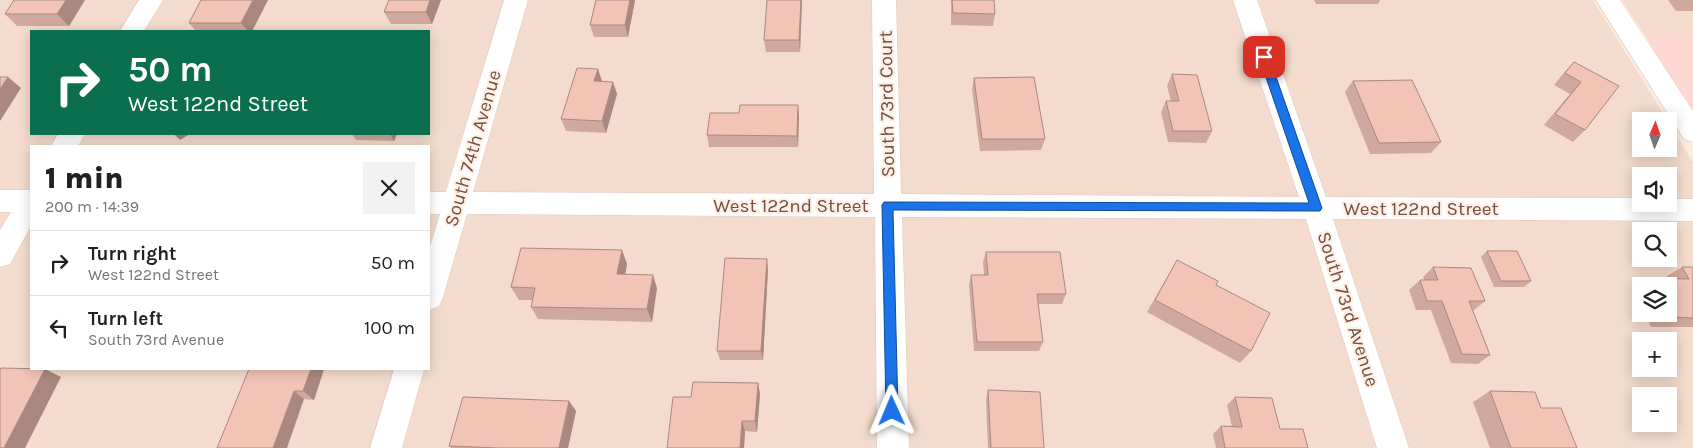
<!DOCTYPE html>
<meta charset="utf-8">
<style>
body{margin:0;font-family:Karla,sans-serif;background:#f2f2f2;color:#202124;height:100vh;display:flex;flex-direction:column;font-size:19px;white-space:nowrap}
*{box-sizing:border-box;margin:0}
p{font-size:16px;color:#757577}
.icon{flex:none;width:28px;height:28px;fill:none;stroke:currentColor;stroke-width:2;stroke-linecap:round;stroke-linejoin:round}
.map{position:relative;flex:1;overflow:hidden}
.details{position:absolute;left:30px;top:145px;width:400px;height:225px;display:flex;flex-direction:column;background:#fff;border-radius:0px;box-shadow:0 2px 12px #0003}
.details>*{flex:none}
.guide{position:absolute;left:30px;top:30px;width:400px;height:105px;border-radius:0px;box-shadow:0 2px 12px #0003;background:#0b6e4f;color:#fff;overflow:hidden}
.needle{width:32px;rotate:2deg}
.controls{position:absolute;left:1632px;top:112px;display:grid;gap:10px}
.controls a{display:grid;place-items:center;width:45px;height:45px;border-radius:0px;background:#fff;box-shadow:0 2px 12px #0003;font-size:25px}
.pin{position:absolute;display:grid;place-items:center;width:42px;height:42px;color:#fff;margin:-21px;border-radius:10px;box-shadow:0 2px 8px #0006}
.me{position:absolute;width:55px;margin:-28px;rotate:359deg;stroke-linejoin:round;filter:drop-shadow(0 0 4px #0008)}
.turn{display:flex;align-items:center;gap:18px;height:105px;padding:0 15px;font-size:22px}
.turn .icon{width:65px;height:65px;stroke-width:2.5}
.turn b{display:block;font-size:35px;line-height:42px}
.round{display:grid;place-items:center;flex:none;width:52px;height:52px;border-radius:0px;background:#f2f2f2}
.headline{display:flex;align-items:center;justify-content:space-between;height:85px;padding:0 15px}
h1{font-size:30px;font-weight:800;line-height:38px}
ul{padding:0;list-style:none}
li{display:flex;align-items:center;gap:15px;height:65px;padding:0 15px;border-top:1px solid #e0e0e0}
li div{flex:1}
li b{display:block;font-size:19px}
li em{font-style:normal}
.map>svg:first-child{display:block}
.residential{fill:#f3dccd;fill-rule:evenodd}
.commercial{fill:#fdd7d2}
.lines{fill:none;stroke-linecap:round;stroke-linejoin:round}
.minor-casing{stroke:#e2c8be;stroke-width:1}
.minor{fill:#fff;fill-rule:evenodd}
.wall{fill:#cfa99d}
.shaded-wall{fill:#a9897f}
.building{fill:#f1c4b6;stroke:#a9897f}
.route{fill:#1a73e8;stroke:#114b97}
.labels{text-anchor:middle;stroke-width:4.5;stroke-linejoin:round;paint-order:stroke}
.street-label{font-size:19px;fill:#724f47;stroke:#fff0e5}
</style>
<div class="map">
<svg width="1693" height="448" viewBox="0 0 1693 448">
<rect width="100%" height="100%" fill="#fcecdf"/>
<g class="residential">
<path d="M0 0H1593L1668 121H1641V149H1669V123L1693 162V448H0ZM31 31H429V134H31ZM31 146H429V369H31ZM1641 176H1669V204H1641ZM1641 231H1669V259H1641ZM1641 286H1669V314H1641ZM1641 341H1669V369H1641ZM1641 396H1669V424H1641Z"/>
<polygon points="1622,0 1693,0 1693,35 1645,35"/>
</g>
<polygon class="commercial" points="1645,35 1693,35 1693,114"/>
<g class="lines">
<defs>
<g id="minor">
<polygon points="139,0 163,0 144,31 120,31"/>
<polygon points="504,0 528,0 473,192 874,194 872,0 896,0 901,194 1299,197 1233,0 1257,0 1326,197 1641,198 1641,204 1669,204 1669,199 1693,199 1693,221 1333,219 1409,448 1377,448 1306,219 902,217 909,448 877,448 875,217 467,214 443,297 439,306 429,310 429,250 440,214 429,214 429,192 446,192"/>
<polygon points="1596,0 1620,0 1693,111 1693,142 1684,139"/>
<polygon points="58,134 85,134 78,146 51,146"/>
<polygon points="0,190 31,190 31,226 10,264 0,267 0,230 11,212 0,212"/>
<polygon points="394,369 424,369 402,448 370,448"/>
</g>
</defs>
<use href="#minor" class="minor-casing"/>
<use href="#minor" class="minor"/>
</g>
<g class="wall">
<polygon points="85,0 69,26 17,26 5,14"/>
<polygon points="201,0 268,0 252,31 196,31 189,23"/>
<polygon points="441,0 432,24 391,24 384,12"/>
<polygon points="596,0 635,0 628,37 594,37 590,25"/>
<polygon points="767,0 802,0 800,52 766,52 764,40"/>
<polygon points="951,0 994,0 995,14 993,26 951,25"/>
<polygon points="1314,0 1380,0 1378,4 1316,4"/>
<polygon points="1668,0 1693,0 1693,11 1676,11"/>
<polygon points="1574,62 1619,86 1585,130 1573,142 1544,125 1570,94 1554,85 1563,74"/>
<polygon points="598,69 601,82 613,82 617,94 606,133 566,131 561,119"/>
<polygon points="1172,74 1212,131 1206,143 1168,142 1161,112 1166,101 1171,101 1167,86"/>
<polygon points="974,78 1045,139 1041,150 980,151 972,89"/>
<polygon points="1353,81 1441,142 1431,153 1370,154 1345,92"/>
<polygon points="798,105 799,116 798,147 709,147 707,135 739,113"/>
<polygon points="352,134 397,134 394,141 356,140"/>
<polygon points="1487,251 1531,281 1524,287 1494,287 1481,257"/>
<polygon points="986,252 1066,294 1062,304 1038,304 1043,342 1039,351 974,351 969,285 971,275 984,275 983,262"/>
<polygon points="1177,260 1251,351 1240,363 1147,312"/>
<polygon points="627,264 625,274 657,288 652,322 538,319 531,307 532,300 519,300 511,287"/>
<polygon points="1433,267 1485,301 1473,311 1490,355 1478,364 1451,363 1431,310 1416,310 1409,290 1420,280 1424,280 1423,277"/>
<polygon points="1682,267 1693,267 1693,327 1651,327 1645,314 1669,314 1669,286 1641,286 1641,307 1632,288 1646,278 1668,279 1667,276"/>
<polygon points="768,269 763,360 720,360 717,351"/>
<polygon points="324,369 314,400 304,399 217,448"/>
<polygon points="758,383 760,394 757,432 745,431 744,448 667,448 691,397"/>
<polygon points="988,390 1044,448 988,448 986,399"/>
<polygon points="1490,391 1541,408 1577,448 1490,448 1473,402"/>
<polygon points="1235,397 1280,429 1308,448 1216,448 1213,434 1221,426 1232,427 1227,405"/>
<polygon points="569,401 576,411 568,448 451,448 449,446"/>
</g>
<g class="shaded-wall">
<polygon points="66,0 85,0 69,26 57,14"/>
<polygon points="253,0 268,0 252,31 248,31 241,23"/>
<polygon points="430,0 441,0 432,24 426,12"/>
<polygon points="630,0 635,0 628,37 625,25"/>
<polygon points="801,0 802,0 800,52 799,40"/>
<polygon points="598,69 602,81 598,93 594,81"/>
<polygon points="8,77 21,88 0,121 0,89"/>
<polygon points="613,82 617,94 606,133 602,121"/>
<polygon points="798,105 799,116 798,147 797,136"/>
<polygon points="174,134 190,134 180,140"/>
<polygon points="390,134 397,134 394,141"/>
<polygon points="622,250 627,264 623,287 617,274"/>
<polygon points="767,259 768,269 763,360 761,351"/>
<polygon points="653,275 657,288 652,322 647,309"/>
<polygon points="45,369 61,377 25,448 4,448"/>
<polygon points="311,369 324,369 314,400 303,391"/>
<polygon points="758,383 760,394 757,432 755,421"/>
<polygon points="294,391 304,399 287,448 273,448"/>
<polygon points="569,401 576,411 568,448 559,448"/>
<polygon points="742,421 745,431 744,448 740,448"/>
</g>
<g class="building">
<polygon points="14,0 66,0 57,14 5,14"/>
<polygon points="201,0 253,0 241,23 189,23"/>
<polygon points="389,0 430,0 426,12 384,12"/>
<polygon points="596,0 630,0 625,25 590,25"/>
<polygon points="767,0 801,0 799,40 764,40"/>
<polygon points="952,0 994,0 995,14 953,13"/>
<polygon points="1574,62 1619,86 1585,130 1555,114 1581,82 1565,73"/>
<polygon points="577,68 598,69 594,81 613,82 602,121 561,119"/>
<polygon points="1172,74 1197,75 1212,131 1173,131 1166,101 1179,101"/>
<polygon points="0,77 8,77 0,89"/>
<polygon points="1034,77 1045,139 982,139 974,78"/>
<polygon points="1412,80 1441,142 1379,143 1353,81"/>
<polygon points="740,105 798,105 797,136 707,135 710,113 739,113"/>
<polygon points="521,248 622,250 617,274 653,275 647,309 531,307 535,288 511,287"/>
<polygon points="1487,251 1517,251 1531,281 1501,281"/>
<polygon points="986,252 1060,252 1066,294 1037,294 1043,342 977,342 971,275 988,275"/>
<polygon points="725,258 767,259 761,351 717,351"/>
<polygon points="1177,260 1218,281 1216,285 1270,313 1251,351 1155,300"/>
<polygon points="1433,267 1471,268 1485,301 1469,301 1490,355 1462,354 1442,301 1427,301 1420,280 1438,280"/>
<polygon points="1682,267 1693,267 1693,318 1667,317 1665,314 1669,314 1669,286 1650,286 1646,278 1689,279"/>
<polygon points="1,368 45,369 4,448 0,448 0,370"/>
<polygon points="249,369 311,369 303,391 294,391 273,448 217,448"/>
<polygon points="693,382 758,383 755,421 742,421 740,448 667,448 673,397 691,397"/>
<polygon points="988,390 1040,392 1044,448 991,448"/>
<polygon points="1490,391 1535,392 1541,408 1561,408 1577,448 1511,448"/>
<polygon points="463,397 569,401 559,448 498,448 449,446"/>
<polygon points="1235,397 1272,398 1280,429 1303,429 1308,448 1225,448 1221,426 1242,427"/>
</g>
<polygon class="route" points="1264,53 1269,57 1322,208 1320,211 893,210 898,411 897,415 892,417 887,415 886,411 882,205 884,202 1309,203 1259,57"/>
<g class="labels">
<g class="street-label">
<text transform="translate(886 104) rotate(-91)" y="7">South 73rd Court</text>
<text transform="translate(472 148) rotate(-74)" y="7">South 74th Avenue</text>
<text x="791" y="212">West 122nd Street</text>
<text x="1421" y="215">West 122nd Street</text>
<text transform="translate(1349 309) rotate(72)" y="7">South 73rd Avenue</text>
</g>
</g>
</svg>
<div class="controls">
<a><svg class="needle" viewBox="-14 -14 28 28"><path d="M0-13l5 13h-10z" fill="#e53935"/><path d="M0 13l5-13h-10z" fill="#757577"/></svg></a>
<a><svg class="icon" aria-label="sound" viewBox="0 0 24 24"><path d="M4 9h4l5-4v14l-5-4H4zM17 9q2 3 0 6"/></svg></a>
<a><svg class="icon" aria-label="search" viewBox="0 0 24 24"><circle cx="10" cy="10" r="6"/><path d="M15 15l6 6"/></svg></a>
<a><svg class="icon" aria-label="layers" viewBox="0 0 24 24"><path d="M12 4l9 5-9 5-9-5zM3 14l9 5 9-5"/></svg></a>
<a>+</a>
<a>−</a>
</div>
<div class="pin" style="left:1264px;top:57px;background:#d93025"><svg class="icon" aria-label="arrive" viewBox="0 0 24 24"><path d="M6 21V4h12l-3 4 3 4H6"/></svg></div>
<svg class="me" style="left:892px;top:411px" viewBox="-20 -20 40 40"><path d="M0-17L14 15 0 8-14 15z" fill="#1a73e8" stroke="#fff" stroke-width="4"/></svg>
<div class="guide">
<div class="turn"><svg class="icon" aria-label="right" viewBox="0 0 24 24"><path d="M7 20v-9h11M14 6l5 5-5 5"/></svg><div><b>50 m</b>West 122nd Street</div></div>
</div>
<section class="details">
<div class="headline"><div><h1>1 min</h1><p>200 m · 14:39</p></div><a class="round"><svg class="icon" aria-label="close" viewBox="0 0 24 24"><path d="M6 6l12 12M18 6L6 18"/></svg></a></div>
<ul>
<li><svg class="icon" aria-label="right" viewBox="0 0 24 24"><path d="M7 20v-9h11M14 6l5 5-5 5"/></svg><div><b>Turn right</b><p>West 122nd Street</p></div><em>50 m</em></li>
<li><svg class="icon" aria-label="left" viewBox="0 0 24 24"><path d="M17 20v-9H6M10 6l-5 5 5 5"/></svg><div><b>Turn left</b><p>South 73rd Avenue</p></div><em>100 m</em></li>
</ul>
</section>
</div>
